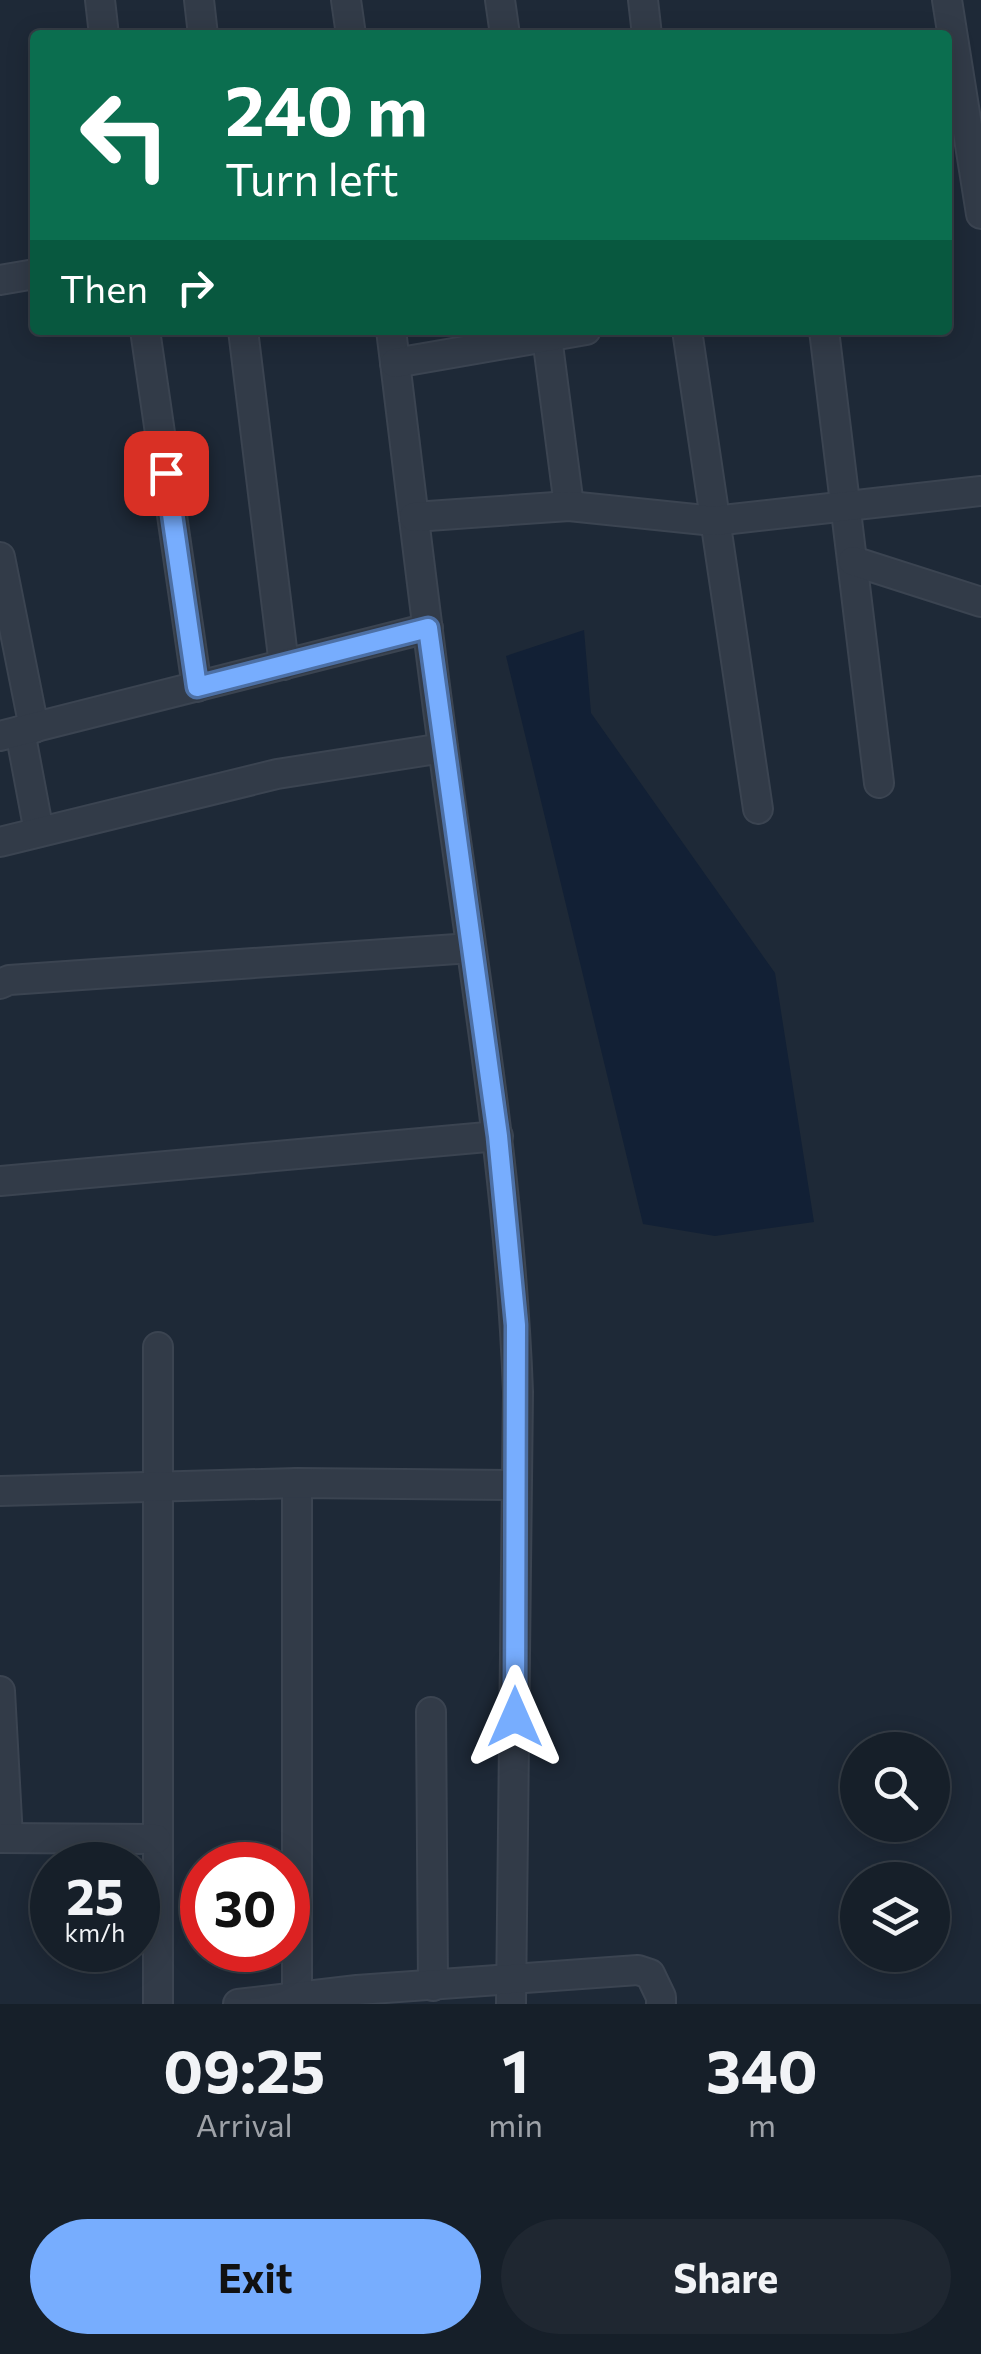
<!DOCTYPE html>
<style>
body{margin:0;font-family:Commissioner,sans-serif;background:#1f2731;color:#f1f3f6;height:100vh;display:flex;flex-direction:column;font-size:38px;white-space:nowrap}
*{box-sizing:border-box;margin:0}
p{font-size:32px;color:#9ea2a8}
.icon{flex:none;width:55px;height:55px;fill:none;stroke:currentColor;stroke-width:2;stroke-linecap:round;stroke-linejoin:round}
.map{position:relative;height:2004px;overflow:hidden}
.panel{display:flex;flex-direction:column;background:#161f29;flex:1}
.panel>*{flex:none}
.top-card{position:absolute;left:30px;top:30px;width:922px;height:305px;border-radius:10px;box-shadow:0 5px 25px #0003,0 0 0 2px #353d46;background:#0b6e4f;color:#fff;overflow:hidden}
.fabs{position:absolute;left:840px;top:1732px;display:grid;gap:20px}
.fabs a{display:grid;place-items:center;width:110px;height:110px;border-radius:50%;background:#161f29;box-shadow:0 5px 25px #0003,0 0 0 2px #353d46;font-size:50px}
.speed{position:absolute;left:30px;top:1842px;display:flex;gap:20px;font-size:50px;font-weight:700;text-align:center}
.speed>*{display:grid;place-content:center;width:130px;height:130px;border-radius:50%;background:#161f29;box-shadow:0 5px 25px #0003,0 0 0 2px #353d46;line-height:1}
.speed small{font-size:25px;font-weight:400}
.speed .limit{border:15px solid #d22;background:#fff;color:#111}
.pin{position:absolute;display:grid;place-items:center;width:85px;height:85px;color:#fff;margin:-42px;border-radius:20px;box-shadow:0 5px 15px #0006}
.me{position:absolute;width:110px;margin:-55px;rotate:0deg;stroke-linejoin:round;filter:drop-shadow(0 0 8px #0008)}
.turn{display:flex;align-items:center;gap:35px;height:210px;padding:0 30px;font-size:45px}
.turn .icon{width:130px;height:130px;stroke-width:2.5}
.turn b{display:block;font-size:70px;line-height:85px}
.then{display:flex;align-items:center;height:95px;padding:0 30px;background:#0003;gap:20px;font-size:38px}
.eta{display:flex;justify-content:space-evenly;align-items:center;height:170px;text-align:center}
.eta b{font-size:60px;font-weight:700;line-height:70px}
.action{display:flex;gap:20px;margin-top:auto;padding:20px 30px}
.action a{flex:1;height:115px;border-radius:60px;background:#77adfe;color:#111;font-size:40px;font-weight:700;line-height:115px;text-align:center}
.action a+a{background:#1f2731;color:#f1f3f6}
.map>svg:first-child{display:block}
.water{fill:#122035}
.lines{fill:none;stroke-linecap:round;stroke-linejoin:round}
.street-casing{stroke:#3b4451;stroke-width:32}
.street{stroke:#323b48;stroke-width:28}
.route-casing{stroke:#4d70a5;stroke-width:25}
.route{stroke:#77adfe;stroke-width:18}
</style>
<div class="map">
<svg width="981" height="2004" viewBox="0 0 981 2004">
<rect width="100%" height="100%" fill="#1e2937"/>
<polygon class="water" points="584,630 591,713 775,973 814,1222 715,1236 643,1224 506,656"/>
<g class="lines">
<defs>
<g id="street">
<polyline points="100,0 104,35"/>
<polyline points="199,0 203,35"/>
<polyline points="346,0 351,35"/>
<polyline points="500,0 505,35"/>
<polyline points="643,0 647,35"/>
<polyline points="947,0 981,214"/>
<polyline points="0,280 35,274"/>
<polyline points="145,330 197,687"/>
<polyline points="243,330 284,665"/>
<path d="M391 330C411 491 429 651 452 812 479 1004 511 1197 518 1392L511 2004"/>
<polyline points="687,330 758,809"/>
<polyline points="824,330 879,783"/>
<polyline points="547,337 569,506"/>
<polyline points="395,363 586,330"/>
<polyline points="414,517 569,506 714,521 981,491"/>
<polyline points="0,557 34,728"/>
<polyline points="853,561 981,602"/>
<polyline points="20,731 39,832"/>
<polyline points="0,736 428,628"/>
<polyline points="0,842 277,774 443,748"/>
<polyline points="0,984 9,980 471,948"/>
<polyline points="0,1181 498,1136"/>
<polyline points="158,1347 158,2004"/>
<polyline points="297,1483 297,1997"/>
<polyline points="0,1491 297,1483 516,1485"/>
<polyline points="0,1691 8,1838"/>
<polyline points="431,1712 433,1986"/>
<polyline points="0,1838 156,1839"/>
<polyline points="238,2004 357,1990 638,1970 650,1974 661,1997 661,2004"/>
</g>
</defs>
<use href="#street" class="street-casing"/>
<use href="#street" class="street"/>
</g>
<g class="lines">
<defs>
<polyline id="route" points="166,473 197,687 428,628 498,1136 516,1325 515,1717"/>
</defs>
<use href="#route" class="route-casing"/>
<use href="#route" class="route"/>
</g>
</svg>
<div class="fabs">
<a><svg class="icon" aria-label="search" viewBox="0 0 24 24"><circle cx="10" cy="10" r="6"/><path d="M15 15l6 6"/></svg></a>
<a><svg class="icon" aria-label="layers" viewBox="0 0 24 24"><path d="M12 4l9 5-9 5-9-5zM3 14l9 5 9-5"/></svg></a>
</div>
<div class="speed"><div>25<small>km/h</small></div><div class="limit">30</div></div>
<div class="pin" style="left:166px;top:473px;background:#d93025"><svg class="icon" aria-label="arrive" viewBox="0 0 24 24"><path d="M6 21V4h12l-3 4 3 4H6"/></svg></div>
<svg class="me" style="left:515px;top:1717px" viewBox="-20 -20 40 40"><path d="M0-17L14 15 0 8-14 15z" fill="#77adfe" stroke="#fff" stroke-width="4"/></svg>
<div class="top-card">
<div class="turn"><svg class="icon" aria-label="left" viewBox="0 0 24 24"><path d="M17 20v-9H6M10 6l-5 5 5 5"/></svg><div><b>240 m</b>Turn left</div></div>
<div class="then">Then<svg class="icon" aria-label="right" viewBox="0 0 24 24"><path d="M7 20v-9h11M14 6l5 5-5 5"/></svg></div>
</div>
</div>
<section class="panel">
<div class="eta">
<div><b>09:25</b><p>Arrival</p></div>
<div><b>1</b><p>min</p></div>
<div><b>340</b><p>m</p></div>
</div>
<div class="action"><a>Exit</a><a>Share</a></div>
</section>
